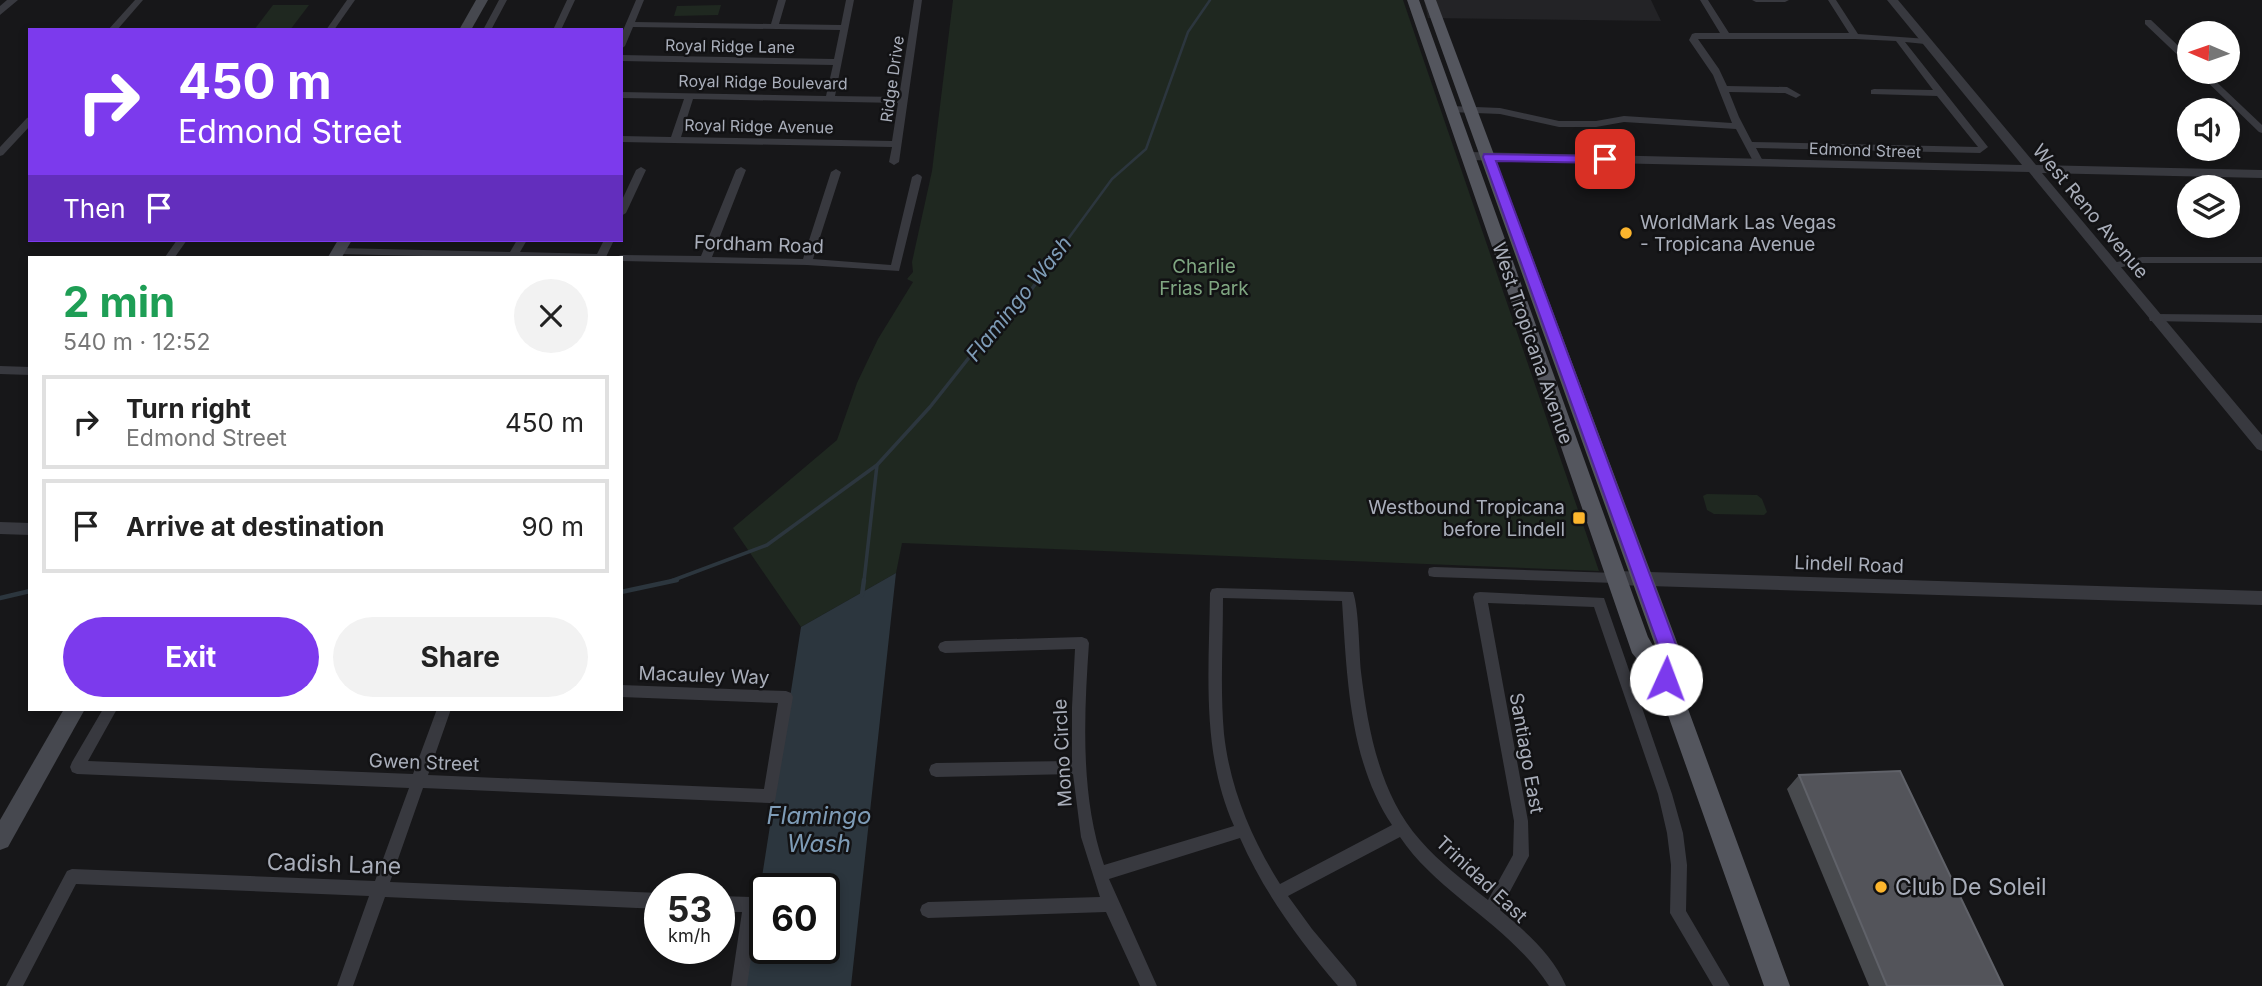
<!DOCTYPE html>
<meta charset="utf-8">
<style>
body{margin:0;font-family:Inter,sans-serif;background:#f2f2f2;color:#222;height:100vh;display:flex;flex-direction:column;font-size:26px;white-space:nowrap}
*{box-sizing:border-box;margin:0}
p{font-size:23px;color:#767676}
.icon{flex:none;width:38px;height:38px;fill:none;stroke:currentColor;stroke-width:2;stroke-linecap:round;stroke-linejoin:round}
.map{position:relative;flex:1;overflow:hidden}
.panel{position:absolute;left:28px;top:256px;width:595px;height:455px;display:flex;flex-direction:column;background:#fff;border-radius:0px;box-shadow:0 4px 10px #0003}
.panel>*{flex:none}
.banner{position:absolute;left:28px;top:28px;width:595px;height:214px;border-radius:0px;box-shadow:0 4px 10px #0003;background:#7c3aed;color:#fff;overflow:hidden}
.needle{width:46px;rotate:272deg}
.tools{position:absolute;left:2177px;top:21px;display:grid;gap:14px}
.tools a{display:grid;place-items:center;width:63px;height:63px;border-radius:50%;background:#fff;box-shadow:0 4px 10px #0003;font-size:35px}
.speed{position:absolute;left:644px;top:873px;display:flex;gap:14px;font-size:35px;font-weight:700;text-align:center}
.speed>*{display:grid;place-content:center;width:91px;height:91px;border-radius:50%;background:#fff;box-shadow:0 4px 10px #0003;line-height:1}
.speed small{font-size:18px;font-weight:400}
.speed .limit{border:4px solid #111;border-radius:10px;background:#fff;color:#111}
.pin{position:absolute;display:grid;place-items:center;width:60px;height:60px;color:#fff;margin:-30px;border-radius:14px;box-shadow:0 4px 10px #0006}
.me{position:absolute;width:77px;margin:-38px;rotate:2deg;stroke-linejoin:round;filter:drop-shadow(0 0 5px #0008)}
.turn{display:flex;align-items:center;gap:24px;height:147px;padding:0 35px;font-size:32px}
.turn .icon{width:91px;height:91px;stroke-width:2.5}
.turn b{display:block;font-size:49px;line-height:60px}
.then{display:flex;align-items:center;height:66px;padding:0 35px;background:#0003;gap:14px;font-size:26px}
.round{display:grid;place-items:center;flex:none;width:74px;height:74px;border-radius:37px;background:#f2f2f2}
.summary{display:flex;align-items:center;justify-content:space-between;height:119px;padding:0 35px}
h1{font-size:42px;font-weight:700;line-height:52px;color:#1e9e55}
.action{display:flex;gap:14px;margin-top:auto;padding:14px 35px}
.action a{flex:1;height:80px;border-radius:42px;background:#7c3aed;color:#fff;font-size:28px;font-weight:700;line-height:80px;text-align:center}
.action a+a{background:#f2f2f2;color:#222}
ul{padding:0;list-style:none}
li{display:flex;align-items:center;gap:21px;height:94px;margin:0 14px 10px;padding:0 21px;border:4px solid #e0e0e0;border-radius:0px}
li div{flex:1}
li b{display:block;font-size:26px}
li em{font-style:normal}
.map>svg:first-child{display:block}
.built{fill:#232326}
.green{fill:#1f2820}
.water{fill:#2c363e;fill-rule:evenodd}
.lines{fill:none;stroke-linecap:round;stroke-linejoin:round}
.stream-far2{stroke:#2c363e;stroke-width:2.5}
.stream-far1{stroke:#2c363e;stroke-width:3.5}
.stream{stroke:#2c363e;stroke-width:4.5}
.minor{fill:#38393f;fill-rule:evenodd}
.tertiary{fill:#38393f;fill-rule:evenodd}
.secondary{fill:#46484f;fill-rule:evenodd}
.primary{fill:#54565e;fill-rule:evenodd}
.wall{fill:#484a4e}
.building{fill:#53545a;stroke:#606269;stroke-width:2}
.route{fill:#7c3aed;stroke:#51269a;stroke-width:2}
.poi-dot{fill:#fcb52d;stroke:#121214;stroke-width:2.5}
.labels{text-anchor:middle;stroke-width:5;stroke-linejoin:round;paint-order:stroke}
.far-street-label{font-size:16px;fill:#a9aeba;stroke:#121214}
.street-label{font-size:19px;fill:#a9aeba;stroke:#121214}
.poi-label{font-size:19px;fill:#a9aeba;stroke:#121214;text-anchor:start}
.park-label{font-size:19px;fill:#7fa681;stroke:#121214}
.water-label{font-size:21px;font-style:italic;fill:#7e9cb7;stroke:#121214}
.near-street-label{font-size:23px;fill:#a9aeba;stroke:#121214}
.near-poi-label{font-size:23px;fill:#a9aeba;stroke:#121214;text-anchor:start}
.near-water-label{font-size:24px;font-style:italic;fill:#7e9cb7;stroke:#121214}
</style>
<div class="map">
<svg width="2262" height="986" viewBox="0 0 2262 986">
<rect width="100%" height="100%" fill="#171719"/>
<polygon class="built" points="1424,0 1651,0 1661,21 1428,18"/>
<g class="green">
<polygon points="953,0 1403,0 1599,571 902,543 896,573 801,627 733,528 837,440 857,383 878,339 913,282 907,279 913,272 912,262 932,171"/>
<polygon points="273,5 309,5 290,30 254,30"/>
<polygon points="721,5 718,15 674,16 677,6"/>
<polygon points="1707,494 1757,495 1762,499 1767,512 1764,515 1714,514 1707,510 1703,496"/>
</g>
<path class="water" d="M896 573 851 986H745L801 627ZM765 889H824V948H765Z"/>
<g class="lines">
<polyline class="stream-far2" points="1054,258 1112,179 1146,149 1188,32 1210,0"/>
<g class="stream-far1">
<polyline points="671,581 767,545 877,465 930,407 979,345 1031,290 1055,257"/>
<polyline points="864,581 877,465"/>
</g>
<g class="stream">
<polyline points="621,592 677,580"/>
<polyline points="862,595 864,580"/>
<polyline points="0,598 30,591"/>
</g>
<g class="minor">
<polygon points="135,0 143,0 117,30 108,30"/>
<polygon points="347,0 355,0 334,30 326,30"/>
<polygon points="499,0 507,0 491,30 483,30"/>
<polygon points="567,0 575,0 561,30 553,30"/>
<path d="M636 0H644L635 22 771 24 778 0H786L779 24 841 25 846 0H854L835 96 899 97 914 0H922L899 162 894 165 889 162 892 147 621 142V136L671 137 684 99 621 98V92L826 96 833 65 621 61V55L834 59 840 30 633 27 625 46 621 49V35ZM693 99 898 103 892 141 681 137Z"/>
<path d="M1700 0H1708L1729 33H1849L1828 0H1836L1858 34 1928 39V43L1925 44 1905 42 1988 147 1980 153 1756 148 1764 163 1759 166 1754 163 1736 129 1624 122 1596 127H1559L1500 114 1451 112 1446 109 1451 106 1500 108 1559 121H1596L1624 116 1732 123 1713 75 1689 40 1692 34 1695 33H1720ZM1698 39H1855L1896 41 1933 90 1874 89 1871 90V94L1937 96 1978 147 1752 142 1739 117 1729 92 1785 93 1796 98 1801 95 1787 87 1727 86 1719 69Z"/>
<polygon points="1752,0 1789,0 1785,2 1756,2"/>
<polygon points="2145,20 2151,20 2189,56 2189,64 2186,63 2145,24"/>
<polygon points="2197,72 2206,72 2262,125 2262,133 2259,132"/>
<polygon points="30,117 30,126 3,155 0,156 0,147 27,118"/>
<polygon points="641,167 646,170 626,213 621,216 621,202 636,170"/>
<polygon points="741,167 746,170 712,257 803,259 831,172 836,169 841,172 813,259 891,265 912,177 917,174 920,175 922,177 899,271 807,265 621,261 621,257 616,257 621,255 701,256 736,170"/>
<polygon points="177,240 187,240 175,257 165,257"/>
<polygon points="517,240 527,240 520,252 597,254 604,240 614,240 606,257 466,257 338,254 333,251 338,248 510,252"/>
<polygon points="2142,257 2262,257 2262,263 2142,263 2112,269 2107,266 2112,263"/>
<polygon points="2154,314 2262,315 2262,323 2150,321 2149,318"/>
<polygon points="0,366 30,367 30,375 0,374"/>
<polygon points="1434,567 1616,573 1621,574 1622,578 1621,582 1616,583 1434,577 1429,576 1428,572 1429,568"/>
<path d="M1217 588 1353 592C1359 609 1359 651 1361 672 1368 730 1380 795 1420 840 1440 863 1464 881 1488 900L1513 855 1514 821 1473 597 1475 593 1480 592 1604 598 1672 794 1683 833 1687 865 1686 911 1730 986H1713L1670 913 1671 865 1667 833 1658 794 1594 607 1488 603 1528 821 1529 856 1500 910C1525 931 1553 955 1566 986H1549C1509 924 1439 895 1400 837L1288 896 1312 929 1355 980 1357 986H1338C1300 941 1264 893 1240 838L1109 879 1157 986H1140L1106 912 928 918 922 915 920 910 922 905 928 902 1100 897 1081 837 1073 774 936 777 931 775 929 770 931 765 936 763 1072 761V707L1075 649 945 653 940 651 938 647 940 643 945 641 1082 637 1087 639 1089 643C1084 715 1080 796 1104 865L1234 826C1201 752 1209 672 1210 593L1212 589ZM1223 598 1342 601C1347 676 1349 761 1392 825L1280 884C1251 838 1230 788 1224 734 1220 689 1223 643 1223 598Z"/>
<polygon points="621,685 786,691 791,693 793,697 775,801 770,803 423,788 390,882 660,893 660,909 385,897 353,986 337,986 369,896 76,884 23,986 6,986 67,871 72,869 375,881 409,788 77,774 72,772 70,767 72,762 103,709 117,709 88,761 413,774 437,709 451,709 428,775 764,789 778,703 621,697"/>
<polygon points="719,896 751,897 757,900 759,905 747,986 731,986 742,912 719,912"/>
</g>
<g class="tertiary">
<polygon points="7,0 18,0 0,15 0,6"/>
<polygon points="1887,0 1898,0 2036,165 2262,170 2262,178 2042,173 2262,435 2262,451 2257,449 2029,172 1468,160 1462,156 1468,152 2022,165"/>
<polygon points="0,522 30,523 30,535 0,534"/>
<polygon points="1616,571 2262,591 2262,605 1616,585 1610,583 1608,578 1610,573"/>
</g>
<g class="secondary">
<polygon points="476,0 488,0 471,30 459,30"/>
<polygon points="338,240 352,240 342,257 328,257"/>
<polygon points="64,709 85,709 8,847 0,850 0,820"/>
</g>
<polygon class="primary" points="1407,0 1419,0 1648,637 1659,656 1424,0 1436,0 1681,653 1677,679 1790,986 1764,986 1657,684 1632,653"/>
</g>
<polygon class="wall" points="1799,775 2003,986 1869,986 1787,789"/>
<polygon class="building" points="1900,771 2003,986 1887,986 1799,775"/>
<polygon class="route" points="1484,154 1605,156 1611,159 1605,163 1496,161 1679,653 1675,679 1666,687 1657,679 1661,653 1483,157"/>
<g class="poi-dot">
<circle cx="1626" cy="233" r="7"/>
<rect x="1572" y="511" width="14" height="14" rx="3.5"/>
<circle cx="1881" cy="887" r="7"/>
</g>
<g class="labels">
<g class="far-street-label">
<text transform="translate(730 46) rotate(1)" y="6">Royal Ridge Lane</text>
<text transform="translate(892 79) rotate(-82)" y="6">Ridge Drive</text>
<text transform="translate(763 82) rotate(1)" y="6">Royal Ridge Boulevard</text>
<text transform="translate(759 126) rotate(1)" y="6">Royal Ridge Avenue</text>
<text transform="translate(1865 150) rotate(2)" y="6">Edmond Street</text>
</g>
<g class="street-label">
<text transform="translate(2091 211) rotate(50)" y="7">West Reno Avenue</text>
<text transform="translate(759 244) rotate(2)" y="7">Fordham Road</text>
<text transform="translate(1533 343) rotate(71)" y="7">West Tropicana Avenue</text>
<text transform="translate(1849 564) rotate(2)" y="7">Lindell Road</text>
<text transform="translate(704 675) rotate(2)" y="7">Macauley Way</text>
<text transform="translate(1062 753) rotate(-93)" y="7">Mono Circle</text>
<text transform="translate(1527 753) rotate(80)" y="7">Santiago East</text>
<text transform="translate(424 762) rotate(2)" y="7">Gwen Street</text>
<text transform="translate(1482 879) rotate(43)" y="7">Trinidad East</text>
</g>
<g class="poi-label">
<text x="1640" y="229">WorldMark Las Vegas<tspan x="1640" dy="22">- Tropicana Avenue</tspan></text>
<text x="1565" y="514" text-anchor="end">Westbound Tropicana<tspan x="1565" dy="22">before Lindell</tspan></text>
</g>
<g class="park-label">
<text x="1204" y="273">Charlie<tspan x="1204" dy="22">Frias Park</tspan></text>
</g>
<g class="water-label">
<text transform="translate(1019 299) rotate(-51)" y="7">Flamingo Wash</text>
</g>
<g class="near-street-label">
<text transform="translate(334 864) rotate(2)" y="8">Cadish Lane</text>
</g>
<g class="near-poi-label">
<text x="1895" y="895">Club De Soleil</text>
</g>
<g class="near-water-label">
<text x="819" y="824">Flamingo<tspan x="819" dy="28">Wash</tspan></text>
</g>
</g>
</svg>
<div class="tools">
<a><svg class="needle" viewBox="-14 -14 28 28"><path d="M0-13l5 13h-10z" fill="#e53935"/><path d="M0 13l5-13h-10z" fill="#767676"/></svg></a>
<a><svg class="icon" aria-label="sound" viewBox="0 0 24 24"><path d="M4 9h4l5-4v14l-5-4H4zM17 9q2 3 0 6"/></svg></a>
<a><svg class="icon" aria-label="layers" viewBox="0 0 24 24"><path d="M12 4l9 5-9 5-9-5zM3 14l9 5 9-5"/></svg></a>
</div>
<div class="speed"><div>53<small>km/h</small></div><div class="limit">60</div></div>
<div class="pin" style="left:1605px;top:159px;background:#d93025"><svg class="icon" aria-label="arrive" viewBox="0 0 24 24"><path d="M6 21V4h12l-3 4 3 4H6"/></svg></div>
<svg class="me" style="left:1666px;top:679px" viewBox="-20 -20 40 40"><circle r="19" fill="#fff"/><path d="M0-13L10 11 0 6-10 11z" fill="#7c3aed"/></svg>
<div class="banner">
<div class="turn"><svg class="icon" aria-label="right" viewBox="0 0 24 24"><path d="M7 20v-9h11M14 6l5 5-5 5"/></svg><div><b>450 m</b>Edmond Street</div></div>
<div class="then">Then<svg class="icon" aria-label="arrive" viewBox="0 0 24 24"><path d="M6 21V4h12l-3 4 3 4H6"/></svg></div>
</div>
<section class="panel">
<div class="summary"><div><h1>2 min</h1><p>540 m · 12:52</p></div><a class="round"><svg class="icon" aria-label="close" viewBox="0 0 24 24"><path d="M6 6l12 12M18 6L6 18"/></svg></a></div>
<ul>
<li><svg class="icon" aria-label="right" viewBox="0 0 24 24"><path d="M7 20v-9h11M14 6l5 5-5 5"/></svg><div><b>Turn right</b><p>Edmond Street</p></div><em>450 m</em></li>
<li><svg class="icon" aria-label="arrive" viewBox="0 0 24 24"><path d="M6 21V4h12l-3 4 3 4H6"/></svg><div><b>Arrive at destination</b></div><em>90 m</em></li>
</ul>
<div class="action"><a>Exit</a><a>Share</a></div>
</section>
</div>
